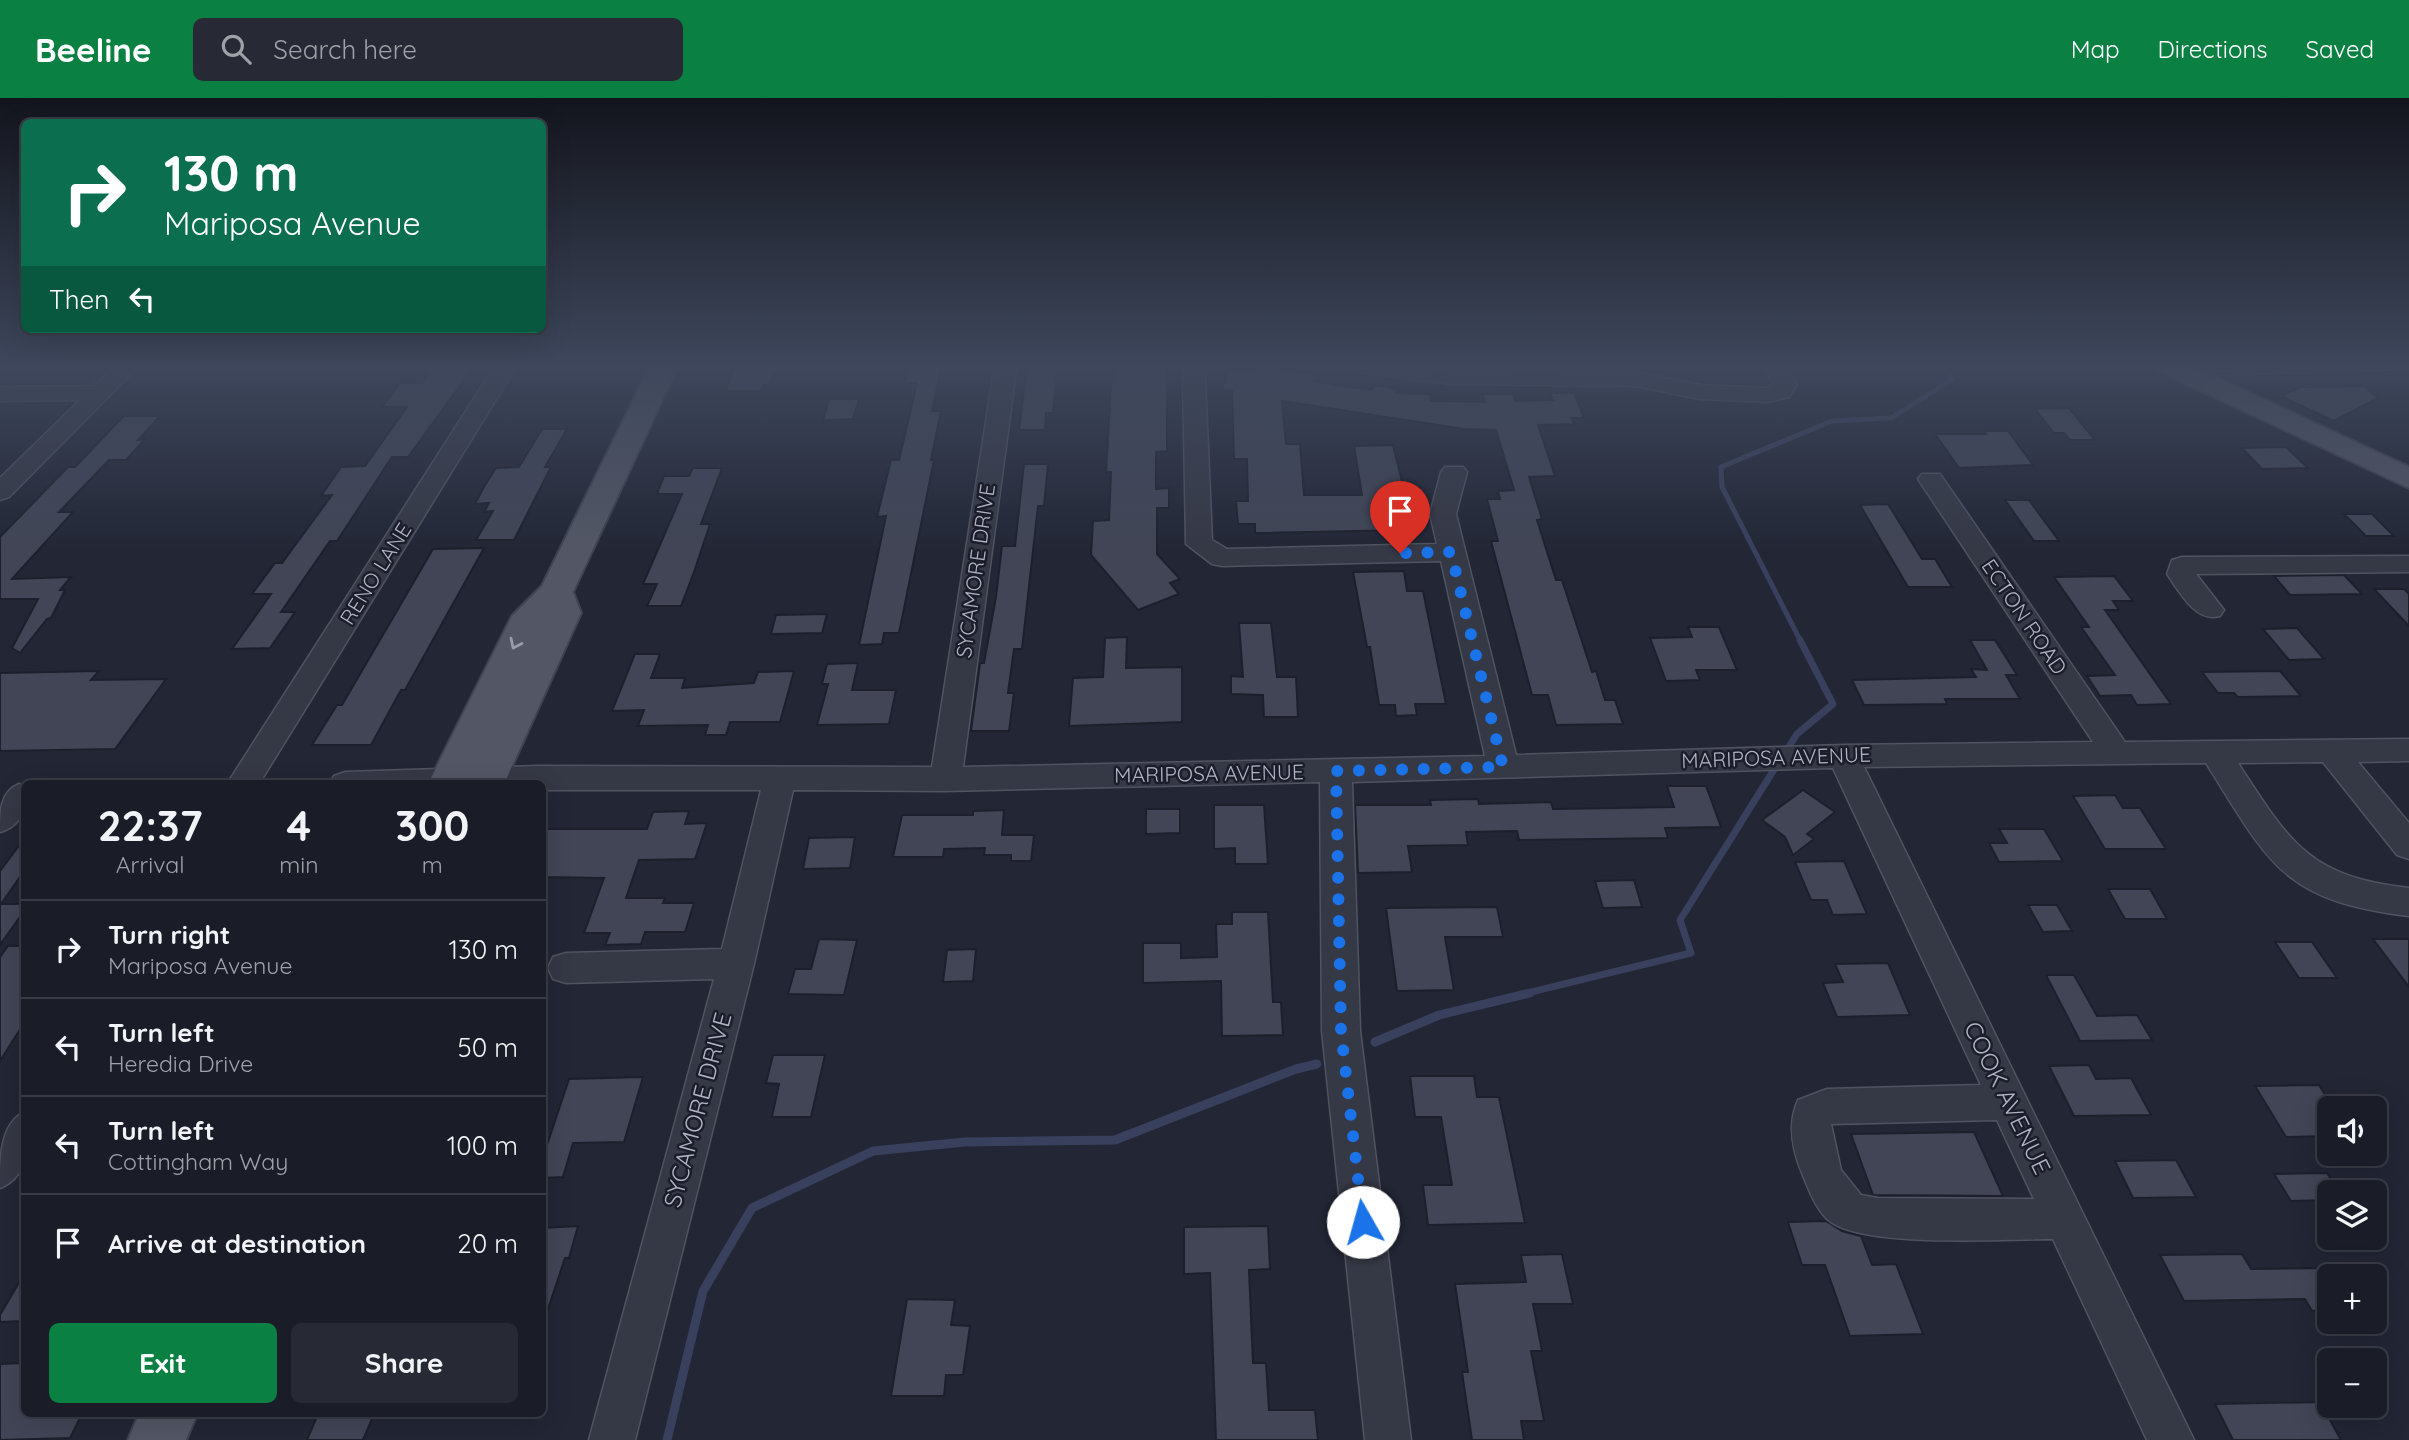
<!DOCTYPE html>
<meta charset="utf-8">
<style>
body{margin:0;font-family:Quicksand,sans-serif;background:#272934;color:#f1f3f6;height:100vh;display:flex;flex-direction:column;font-size:26px;white-space:nowrap}
*{box-sizing:border-box;margin:0}
p{font-size:23px;color:#9fa1a8}
.icon{flex:none;width:38px;height:38px;fill:none;stroke:currentColor;stroke-width:2;stroke-linecap:round;stroke-linejoin:round}
.map{position:relative;flex:1;overflow:hidden}
.side{position:absolute;left:21px;top:682px;width:525px;height:637px;display:flex;flex-direction:column;background:#1a1c28;border-radius:10px;box-shadow:0 7px 28px #0002,0 0 0 2px #383a45}
.side>*{flex:none}
.guide{position:absolute;left:21px;top:21px;width:525px;height:214px;border-radius:10px;box-shadow:0 7px 28px #0002,0 0 0 2px #383a45;background:#0b6e4f;color:#fff;overflow:hidden}
.buttons{position:absolute;left:2317px;top:998px;display:grid;gap:14px}
.buttons a{display:grid;place-items:center;width:70px;height:70px;border-radius:10px;background:#1a1c28;box-shadow:0 7px 28px #0002,0 0 0 2px #383a45;font-size:35px}
.pin{position:absolute;display:grid;place-items:center;width:60px;height:60px;color:#fff;margin:-72px -30px;border-radius:50% 50% 50% 0;rotate:-45deg;box-shadow:0 0 7px #0007}
.pin .icon{rotate:45deg}
.me{position:absolute;width:77px;margin:-38px;rotate:353deg;stroke-linejoin:round;filter:drop-shadow(0 0 5px #0008)}
.turn{display:flex;align-items:center;gap:24px;height:147px;padding:0 28px;font-size:32px}
.turn .icon{width:91px;height:91px;stroke-width:2.5}
.turn b{display:block;font-size:49px;line-height:60px}
.then{display:flex;align-items:center;height:66px;padding:0 28px;background:#0003;gap:14px;font-size:26px}
.eta{display:flex;justify-content:space-evenly;align-items:center;height:119px;text-align:center}
.eta b{font-size:42px;font-weight:800;line-height:49px}
.cta{display:flex;gap:14px;margin-top:auto;padding:14px 28px}
.cta a{flex:1;height:80px;border-radius:10px;background:#0b8043;color:#fff;font-size:28px;font-weight:800;line-height:80px;text-align:center}
.cta a+a{background:#272934;color:#f1f3f6}
ul{padding:0;list-style:none}
li{display:flex;align-items:center;gap:21px;height:98px;padding:0 28px;border-top:2px solid #383a45}
li div{flex:1}
li b{display:block;font-size:26px}
li em{font-style:normal}
header{display:flex;align-items:center;gap:42px;box-sizing:border-box;height:98px;padding:0 35px;background:#0b8043;color:#fff}
header strong{font-size:33px}
nav{display:flex;gap:38px;margin-inline-start:auto;font-size:24px}
.search{width:490px;height:63px;background:#272934;display:flex;align-items:center;gap:18px;box-sizing:border-box;padding:0 24px;border-radius:10px;color:#9fa1a8;font-size:26px}
.map>svg:first-child{display:block}
.lines{fill:none;stroke-linecap:round;stroke-linejoin:round}
.stream-far2{stroke:#39405d;stroke-width:5}
.stream-far1{stroke:#39405d;stroke-width:7}
.stream{stroke:#39405d;stroke-width:9}
.building{fill:#414556;stroke:#1d202c;stroke-width:2}
.minor-casing{stroke:#505360;stroke-width:3}
.major-casing{stroke:#3f424f;stroke-width:4}
.minor{fill:#353845;fill-rule:evenodd}
.major{fill:#535765;fill-rule:evenodd}
.oneway{stroke:#999cab}
.route{stroke:#1a73e8;stroke-width:12;stroke-dasharray:0 21.6}
.labels{text-anchor:middle;stroke-width:5;stroke-linejoin:round;paint-order:stroke}
.street-label{font-size:21px;fill:#b0b3c2;stroke:#1b1e2a}
.near-street-label{font-size:24px;fill:#b0b3c2;stroke:#1b1e2a}
</style>
<header>
<strong>Beeline</strong>
<div class="search"><svg class="icon" aria-label="search" viewBox="0 0 24 24"><circle cx="10" cy="10" r="6"/><path d="M15 15l6 6"/></svg>Search here</div>
<nav><a>Map</a><a>Directions</a><a>Saved</a></nav>
</header>
<div class="map">
<svg width="2409" height="1342" viewBox="0 0 2409 1342">
<rect width="100%" height="100%" fill="#222635"/>
<g class="lines">
<polyline class="stream-far2" points="1801,544 1722,389 1721,369 1832,323 1891,320 1953,281 1941,266"/>
<g class="stream-far1">
<polyline points="1785,655 1797,636 1833,606 1800,542"/>
<polyline points="1523,896 1691,855 1680,822 1778,665"/>
</g>
<g class="stream">
<polyline points="1375,944 1439,917 1530,895"/>
<polyline points="667,1342 703,1193 752,1110 873,1053 965,1044 1115,1042 1296,971 1317,966"/>
</g>
</g>
<g class="building">
<polygon points="436,266 476,266 408,359 392,359 337,443 330,443 281,514 295,514 270,550 232,551 271,496 252,496 275,465 282,465 332,397 321,398 341,369 365,368 407,309 382,309 400,285 423,285"/>
<polygon points="736,266 778,266 769,287 763,287 761,293 725,293"/>
<polygon points="910,266 942,266 932,313 941,313 931,362 934,362 899,535 884,535 882,546 859,547 886,418 877,419 891,362 899,362 917,285 905,285"/>
<polygon points="1027,266 1058,266 1053,315 1046,315 1045,332 1019,332"/>
<polygon points="1167,269 1167,353 1156,354 1156,391 1169,390 1169,410 1157,410 1157,456 1180,481 1170,485 1179,496 1138,512 1091,457 1093,423 1109,422 1111,374 1106,374 1112,270"/>
<polygon points="1258,269 1316,276 1313,283 1351,289 1371,292 1374,287 1398,291 1396,295 1430,296 1431,303 1485,304 1482,296 1513,296 1515,303 1553,302 1550,295 1574,295 1584,320 1572,320 1574,326 1538,327 1555,378 1529,379 1542,421 1537,422 1556,482 1562,482 1592,574 1596,573 1605,602 1615,602 1623,626 1556,627 1548,597 1532,597 1491,443 1498,443 1487,401 1500,401 1498,393 1514,392 1496,332 1464,331 1282,303 1286,346 1300,346 1304,397 1362,397 1354,348 1393,347 1406,400 1415,400 1421,425 1407,425 1408,432 1255,435 1255,426 1238,426 1236,403 1248,403 1247,361 1234,361 1232,293 1221,292 1230,271 1256,274"/>
<polygon points="2364,288 2378,300 2334,323 2281,298 2301,289"/>
<polygon points="829,301 859,301 853,321 823,322"/>
<polygon points="2069,310 2095,342 2070,342 2064,335 2054,335 2035,311"/>
<polygon points="124,318 160,318 138,342 145,341 126,362 109,362 59,414 73,414 12,481 71,479 60,492 65,492 51,520 47,521 20,555 12,550 38,501 0,501 0,439 68,369 75,369"/>
<polygon points="542,331 567,331 545,369 551,369 514,442 476,442 493,413 484,414 489,405 475,406 485,387 496,370 519,369"/>
<polygon points="1984,333 2008,333 2033,367 1959,370 1935,336 1986,336"/>
<polygon points="2286,349 2308,370 2262,371 2242,350"/>
<polygon points="1024,366 1048,366 1044,408 1038,408 1022,551 1014,551 1008,595 1014,595 1009,633 971,633 980,565 984,565 996,499 1002,448 1015,448"/>
<polygon points="693,370 722,370 701,426 710,426 694,474 681,508 647,508 657,486 643,486 682,396 657,396 664,378 689,378"/>
<polygon points="2005,402 2029,402 2059,443 2034,443"/>
<polygon points="1888,406 1922,461 1935,461 1952,489 1908,489 1860,407"/>
<polygon points="2344,416 2372,416 2394,438 2366,438"/>
<polygon points="484,450 405,592 401,592 371,647 312,647 337,607 342,607 433,451"/>
<polygon points="1404,473 1407,493 1423,493 1446,606 1415,606 1417,617 1396,618 1395,607 1379,607 1370,549 1367,549 1353,474"/>
<polygon points="2344,477 2362,496 2290,497 2274,478"/>
<polygon points="2114,478 2133,503 2113,503 2119,512 2105,512 2171,606 2137,607 2131,597 2100,598 2087,578 2115,577 2081,529 2089,529 2054,479"/>
<polygon points="2374,491 2404,491 2409,496 2409,528"/>
<polygon points="827,516 822,535 771,536 776,517"/>
<polygon points="1239,525 1271,525 1277,579 1296,579 1298,619 1264,619 1263,597 1231,596 1231,578 1243,579"/>
<polygon points="1688,529 1719,529 1737,572 1696,572 1700,582 1666,583 1650,540 1692,539"/>
<polygon points="2297,530 2324,561 2289,562 2263,531"/>
<polygon points="1127,539 1126,570 1182,569 1182,624 1069,628 1073,580 1103,579 1105,540"/>
<polygon points="1970,542 1995,542 2017,577 2006,577 2020,601 1945,601 1947,606 1864,607 1852,582 1976,579 1971,571 1987,572"/>
<polygon points="635,556 660,556 651,580 685,580 682,590 754,585 758,574 794,573 780,624 730,624 726,637 705,637 708,627 638,628 644,612 612,613"/>
<polygon points="858,565 852,592 896,592 889,626 817,627 828,586 822,586 827,566"/>
<polygon points="99,573 91,582 166,581 115,651 0,653 0,575"/>
<polygon points="2280,573 2301,598 2238,599 2234,595 2218,595 2202,574"/>
<polygon points="1667,688 1706,688 1721,729 1665,730 1668,740 1519,742 1517,733 1466,734 1468,747 1408,748 1412,774 1358,775 1355,707 1431,707 1430,702 1478,701 1479,706 1551,704 1553,711 1674,709"/>
<polygon points="1803,692 1835,714 1807,736 1814,741 1793,757 1785,739 1762,722"/>
<polygon points="2115,697 2123,710 2140,710 2166,751 2105,751 2073,698"/>
<polygon points="1214,707 1264,707 1268,766 1235,766 1235,750 1214,751"/>
<polygon points="1146,711 1180,711 1180,735 1146,736"/>
<polygon points="1004,712 1002,737 1034,737 1031,763 1011,763 1011,757 984,757 985,750 944,751 943,759 893,759 902,717 973,717 973,713"/>
<polygon points="689,713 685,726 707,725 695,761 639,762 626,800 665,800 663,805 694,805 685,834 645,834 641,846 605,847 610,835 584,835 604,780 542,779 542,731 647,731 653,714"/>
<polygon points="1999,731 2044,731 2063,763 1999,764 1989,745 2007,745"/>
<polygon points="855,739 850,770 803,771 809,740"/>
<polygon points="24,741 24,773 1,806 24,806 24,813 0,847 0,773"/>
<polygon points="1844,763 1867,816 1833,817 1827,802 1811,802 1795,764"/>
<polygon points="1634,782 1642,809 1603,810 1595,783"/>
<polygon points="2108,791 2150,791 2167,821 2125,821"/>
<polygon points="2028,807 2057,807 2072,833 2043,834"/>
<polygon points="1497,809 1503,839 1445,839 1454,892 1397,893 1386,810"/>
<polygon points="1232,814 1268,814 1273,904 1281,904 1283,937 1222,938 1221,883 1143,885 1143,845 1181,845 1181,860 1217,859 1216,826 1232,826"/>
<polygon points="819,841 857,842 844,897 788,896 795,871 811,871"/>
<polygon points="2373,841 2409,841 2409,889"/>
<polygon points="2275,844 2312,844 2337,880 2299,880"/>
<polygon points="8,848 24,848 24,925 0,963 0,859"/>
<polygon points="976,851 973,883 943,884 947,852"/>
<polygon points="1888,865 1910,917 1837,919 1823,885 1843,884 1835,866"/>
<polygon points="2046,877 2074,877 2097,918 2137,917 2152,942 2080,943"/>
<polygon points="773,957 825,957 811,1019 772,1019 779,986 766,985"/>
<polygon points="2089,967 2096,981 2131,980 2151,1017 2074,1018 2049,968"/>
<polygon points="1410,978 1474,978 1477,999 1499,999 1525,1125 1428,1127 1423,1087 1452,1087 1441,1019 1415,1019"/>
<polygon points="643,979 624,1044 573,1045 563,1079 542,1080 542,1050 546,1050 569,981"/>
<polygon points="2319,987 2329,1003 2329,1038 2286,1039 2255,988"/>
<polygon points="1974,1034 2003,1098 1873,1097 1851,1036"/>
<polygon points="2176,1062 2196,1099 2133,1100 2115,1063"/>
<polygon points="2327,1075 2339,1094 2329,1094 2329,1102 2291,1103 2274,1076"/>
<polygon points="1826,1123 1842,1133 1861,1138 1872,1167 1896,1166 1923,1236 1850,1238 1825,1167 1802,1167 1788,1124"/>
<polygon points="578,1128 569,1160 565,1160 546,1217 542,1217 542,1130"/>
<polygon points="1268,1128 1270,1171 1249,1172 1253,1265 1266,1265 1269,1312 1315,1312 1318,1342 1216,1342 1210,1175 1184,1176 1184,1129"/>
<polygon points="1562,1156 1573,1206 1533,1206 1542,1253 1531,1253 1544,1323 1521,1323 1524,1342 1472,1342 1462,1274 1468,1274 1455,1186 1526,1184 1521,1157"/>
<polygon points="2242,1156 2251,1171 2329,1170 2329,1212 2312,1213 2305,1201 2184,1203 2160,1157"/>
<polygon points="24,1176 24,1223 0,1224 0,1217"/>
<polygon points="907,1201 955,1202 951,1227 970,1228 963,1277 946,1277 944,1298 891,1298"/>
<polygon points="24,1265 24,1316 82,1316 70,1340 0,1342 0,1266"/>
<polygon points="2320,1304 2341,1342 2233,1342 2215,1306"/>
<polygon points="318,1316 374,1316 363,1342 307,1342"/>
</g>
<g class="lines">
<defs>
<g id="minor">
<polygon points="117,266 141,266 9,399 0,402 0,380 80,302 0,303 0,289 94,288"/>
<polygon points="496,266 518,266 259,686 227,686"/>
<path d="M995 266H1017L963 669 1485 658 1441 463 1222 468 1212 466 1186 446 1183 279 1186 266H1208L1205 279 1212 442 1227 451 1437 446 1430 416 1441 374 1445 369H1463L1467 374 1456 416 1516 657 1843 647 2093 644 1918 381 1922 376H1940L2125 644 2409 641V663L2358 664 2409 725V761L2397 757 2323 664 2238 665C2290 745 2309 779 2409 790V818C2282 803 2269 765 2206 665L1864 669 2194 1342H2147L2053 1141C2006 1141 1858 1151 1827 1121 1815 1109 1808 1090 1802 1075 1792 1051 1787 1026 1798 1002L1827 991 1981 987 1833 670 1352 684 1360 933 1411 1342H1365L1322 933 1320 684 946 693 793 692 754 866 635 1342H589L714 881 566 885 553 881 548 870 553 859 566 855 722 851 761 692H542V686H329L334 678 345 674 536 668 932 669ZM1997 1022 2034 1101 1878 1100 1861 1097 1841 1072 1831 1026Z"/>
<polygon points="1339,266 1400,266 1449,272 1636,274 1700,287 1768,290 1773,286 1761,266 1783,266 1797,286 1789,299 1768,304 1700,301 1636,288 1449,286 1350,273 1342,271"/>
<polygon points="2170,266 2409,266 2409,271 2178,278 2167,271"/>
<path d="M2409 458V474L2196 476 2224 512 2220 518C2196 525 2180 495 2167 476L2172 462 2182 459Z"/>
<path d="M19 686 24 688C24 710 24 727 0 734 0 713 0 694 19 686Z"/>
<path d="M24 1014C27 1043 31 1078 0 1090 0 1060 0 1026 24 1014Z"/>
</g>
<g id="major">
<polygon points="651,266 679,266 573,494 581,515 504,686 428,686 512,518 542,488"/>
<polygon points="2152,266 2188,266 2409,369 2409,390 2156,272"/>
<polygon points="139,1316 197,1316 186,1342 128,1342"/>
</g>
</defs>
<use href="#minor" class="minor-casing"/>
<use href="#major" class="major-casing"/>
<use href="#minor" class="minor"/>
<use href="#major" class="major"/>
</g>
<defs><path id="oneway-chevron" d="M-2-3.5L2.5 0L-2 3.5" fill="none" stroke-width="1.6" stroke-linecap="round" stroke-linejoin="round" transform="scale(1.75)"/></defs>
<use class="oneway" href="#oneway-chevron" transform="translate(515 546) rotate(116)"/>
<linearGradient id="sky" x2="0" y2="1"><stop stop-color="#13151d"/><stop offset="0.59" stop-color="#3e475c"/><stop offset="1" stop-color="#3e475c" stop-opacity="0"/></linearGradient>
<rect width="2409" height="454" fill="url(#sky)"/>
<g class="lines">
<polyline class="route" points="1363,1124 1341,933 1336,673 1503,669 1451,454 1400,455"/>
</g>
<g class="labels">
<g class="street-label">
<text transform="translate(976 473) rotate(-82)" y="7">SYCAMORE DRIVE</text>
<text transform="translate(376 476) rotate(-58)" y="7">RENO LANE</text>
<text transform="translate(2024 519) rotate(56)" y="7">ECTON ROAD</text>
<text transform="translate(1776 660) rotate(-2)" y="7">MARIPOSA AVENUE</text>
<text transform="translate(1209 676) rotate(-1)" y="7">MARIPOSA AVENUE</text>
</g>
<g class="near-street-label">
<text transform="translate(2007 1000) rotate(64)" y="8">COOK AVENUE</text>
<text transform="translate(698 1012) rotate(-75)" y="8">SYCAMORE DRIVE</text>
</g>
</g>
</svg>
<div class="buttons">
<a><svg class="icon" aria-label="sound" viewBox="0 0 24 24"><path d="M4 9h4l5-4v14l-5-4H4zM17 9q2 3 0 6"/></svg></a>
<a><svg class="icon" aria-label="layers" viewBox="0 0 24 24"><path d="M12 4l9 5-9 5-9-5zM3 14l9 5 9-5"/></svg></a>
<a>+</a>
<a>−</a>
</div>
<div class="pin" style="left:1400px;top:455px;background:#d93025"><svg class="icon" aria-label="arrive" viewBox="0 0 24 24"><path d="M6 21V4h12l-3 4 3 4H6"/></svg></div>
<svg class="me" style="left:1363px;top:1124px" viewBox="-20 -20 40 40"><circle r="19" fill="#fff"/><path d="M0-13L10 11 0 6-10 11z" fill="#1a73e8"/></svg>
<div class="guide">
<div class="turn"><svg class="icon" aria-label="right" viewBox="0 0 24 24"><path d="M7 20v-9h11M14 6l5 5-5 5"/></svg><div><b>130 m</b>Mariposa Avenue</div></div>
<div class="then">Then<svg class="icon" aria-label="left" viewBox="0 0 24 24"><path d="M17 20v-9H6M10 6l-5 5 5 5"/></svg></div>
</div>
<section class="side">
<div class="eta">
<div><b>22:37</b><p>Arrival</p></div>
<div><b>4</b><p>min</p></div>
<div><b>300</b><p>m</p></div>
</div>
<ul>
<li><svg class="icon" aria-label="right" viewBox="0 0 24 24"><path d="M7 20v-9h11M14 6l5 5-5 5"/></svg><div><b>Turn right</b><p>Mariposa Avenue</p></div><em>130 m</em></li>
<li><svg class="icon" aria-label="left" viewBox="0 0 24 24"><path d="M17 20v-9H6M10 6l-5 5 5 5"/></svg><div><b>Turn left</b><p>Heredia Drive</p></div><em>50 m</em></li>
<li><svg class="icon" aria-label="left" viewBox="0 0 24 24"><path d="M17 20v-9H6M10 6l-5 5 5 5"/></svg><div><b>Turn left</b><p>Cottingham Way</p></div><em>100 m</em></li>
<li><svg class="icon" aria-label="arrive" viewBox="0 0 24 24"><path d="M6 21V4h12l-3 4 3 4H6"/></svg><div><b>Arrive at destination</b></div><em>20 m</em></li>
</ul>
<div class="cta"><a>Exit</a><a>Share</a></div>
</section>
</div>
